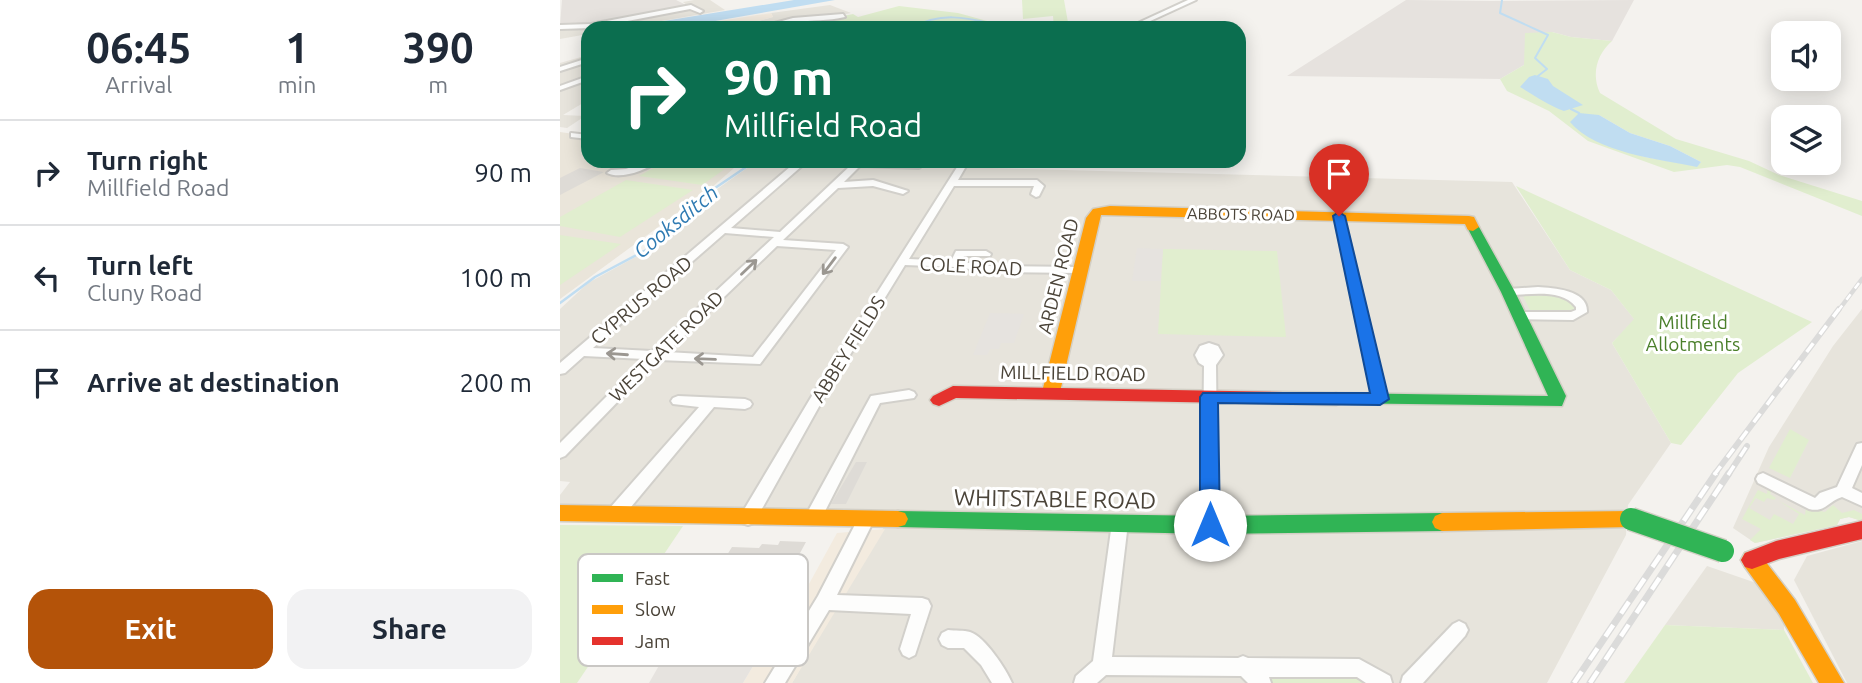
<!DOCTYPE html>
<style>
body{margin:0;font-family:Ubuntu,sans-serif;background:#f2f2f3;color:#1f2937;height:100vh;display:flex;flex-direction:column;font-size:26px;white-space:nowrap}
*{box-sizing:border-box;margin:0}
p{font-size:23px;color:#747a83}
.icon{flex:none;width:38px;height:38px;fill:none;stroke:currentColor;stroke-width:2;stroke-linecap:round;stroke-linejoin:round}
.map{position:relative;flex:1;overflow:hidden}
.panel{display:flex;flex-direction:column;background:#fff;width:560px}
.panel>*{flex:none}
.guide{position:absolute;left:21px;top:21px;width:665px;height:147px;border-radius:21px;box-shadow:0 4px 18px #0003;background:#0b6e4f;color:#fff;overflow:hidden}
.buttons{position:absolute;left:1211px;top:21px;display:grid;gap:14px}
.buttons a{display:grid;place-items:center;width:70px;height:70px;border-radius:14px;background:#fff;box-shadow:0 4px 18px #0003;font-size:35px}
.pin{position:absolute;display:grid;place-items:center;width:60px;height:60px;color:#fff;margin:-72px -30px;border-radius:50% 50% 50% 0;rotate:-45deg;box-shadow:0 0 7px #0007}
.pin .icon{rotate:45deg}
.me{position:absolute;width:77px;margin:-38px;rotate:0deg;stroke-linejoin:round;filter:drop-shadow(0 0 5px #0008)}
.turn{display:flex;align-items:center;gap:24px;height:147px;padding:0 28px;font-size:32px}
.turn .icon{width:91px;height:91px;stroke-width:2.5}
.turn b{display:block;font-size:49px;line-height:60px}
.eta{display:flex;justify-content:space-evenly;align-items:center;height:119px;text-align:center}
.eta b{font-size:42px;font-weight:700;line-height:49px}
.cta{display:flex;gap:14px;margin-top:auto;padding:14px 28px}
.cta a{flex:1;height:80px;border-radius:21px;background:#b45309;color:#fff;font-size:28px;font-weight:700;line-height:80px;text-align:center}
.cta a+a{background:#f2f2f3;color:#1f2937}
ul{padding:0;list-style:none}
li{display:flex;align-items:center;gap:21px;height:105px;padding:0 28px;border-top:2px solid #e0e1e3}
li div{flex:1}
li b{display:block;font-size:26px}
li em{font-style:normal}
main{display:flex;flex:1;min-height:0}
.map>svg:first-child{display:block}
.residential{fill:#e7e4dc}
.commercial{fill:#f3ebdf}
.industrial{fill:#e6e2de}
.education{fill:#eae5da}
.green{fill:#e1eecf;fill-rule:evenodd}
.parking{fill:#e6e3df}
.water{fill:#c0ddf1}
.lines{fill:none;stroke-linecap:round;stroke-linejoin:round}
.stream-far1{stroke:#c0ddf1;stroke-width:2}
.stream{stroke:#c0ddf1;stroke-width:2.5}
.building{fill:#dedbd6}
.street-casing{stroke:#d2d0cb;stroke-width:4}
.fast-casing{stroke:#d3cfc5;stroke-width:3}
.slow-casing{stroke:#d3cfc5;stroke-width:3}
.jam-casing{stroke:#d3cfc5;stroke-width:3}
.street{fill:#fdfdfc;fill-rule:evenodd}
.fast{fill:#30b455;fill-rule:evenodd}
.slow{fill:#ff9f0a;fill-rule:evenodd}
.jam{fill:#e5322d;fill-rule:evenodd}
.rail-far2-casing{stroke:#dbdbda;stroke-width:4.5}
.rail-far1-casing{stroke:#dbdbda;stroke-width:6}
.rail-casing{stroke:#dbdbda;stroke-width:7}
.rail-far2{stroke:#fff;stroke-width:2.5;stroke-dasharray:7;stroke-linecap:butt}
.rail-far1{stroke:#fff;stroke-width:3.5;stroke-dasharray:11;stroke-linecap:butt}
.rail{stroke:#fff;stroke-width:4.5;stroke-dasharray:14;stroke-linecap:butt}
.fast-bridge-casing{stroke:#d3cfc5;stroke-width:25;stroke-linecap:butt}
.fast-bridge{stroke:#30b455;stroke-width:22}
.oneway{stroke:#9b9791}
.route{fill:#1a73e8;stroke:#114b97;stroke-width:2}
.labels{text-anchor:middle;stroke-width:6;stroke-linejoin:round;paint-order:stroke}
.far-street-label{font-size:16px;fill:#4b4439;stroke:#fff}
.street-label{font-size:19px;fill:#4b4439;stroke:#fff}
.park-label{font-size:19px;fill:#4a7f2a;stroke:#fff}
.water-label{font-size:21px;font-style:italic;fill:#2e7ab2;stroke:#fff}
.near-street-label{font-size:23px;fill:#4b4439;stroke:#fff}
.key{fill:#fff;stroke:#c9c7c4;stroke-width:2}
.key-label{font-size:19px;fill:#4b4439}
</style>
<main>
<section class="panel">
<div class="eta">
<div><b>06:45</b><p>Arrival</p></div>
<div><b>1</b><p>min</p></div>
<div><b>390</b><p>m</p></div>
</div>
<ul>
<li><svg class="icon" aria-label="right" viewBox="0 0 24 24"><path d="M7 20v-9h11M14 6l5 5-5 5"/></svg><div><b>Turn right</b><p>Millfield Road</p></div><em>90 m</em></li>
<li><svg class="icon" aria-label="left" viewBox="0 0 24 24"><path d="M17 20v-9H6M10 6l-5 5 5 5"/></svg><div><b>Turn left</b><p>Cluny Road</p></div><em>100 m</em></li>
<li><svg class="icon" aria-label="arrive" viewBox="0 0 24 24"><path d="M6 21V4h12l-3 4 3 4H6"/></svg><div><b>Arrive at destination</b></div><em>200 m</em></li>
</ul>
<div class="cta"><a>Exit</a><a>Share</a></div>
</section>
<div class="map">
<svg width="1302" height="683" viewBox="0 0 1302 683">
<rect width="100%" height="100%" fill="#f4f2ee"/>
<g class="residential">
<polygon points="134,0 150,0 165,10 61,28 28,28 28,34 0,39 0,25 38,24 128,6 123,2"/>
<polygon points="270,5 291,13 261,19 256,26 251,28 172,28 213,17 211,13"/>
<polygon points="28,55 28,100 3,115 25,116 7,128 0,127 0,63"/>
<polygon points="197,161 398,161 395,167 952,182 1010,270 1051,290 1075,320 1052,343 1111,443 1068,505 1066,535 987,683 232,683 334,510 0,505 0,495 10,482 0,481 0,309 28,283 90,249 136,204"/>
<polygon points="1302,309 1302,521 1289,517 1280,519 1277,525 1195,543 1173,528 1209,447 1273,346"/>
<polygon points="1302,541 1302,683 1287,683 1234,580 1247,556"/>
<polygon points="1147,566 1202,585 1224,616 1224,630 1105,625"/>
</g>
<g class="commercial">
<polygon points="211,13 213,17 172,28 115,28"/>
<polygon points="325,529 232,683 183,683 206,644 216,644 277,533"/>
</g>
<g class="industrial">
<polygon points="116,0 128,6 38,24 0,25 2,0"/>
<polygon points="846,0 931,1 1074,0 1052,41 1011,37 992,32 964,65 940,79 727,76"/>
</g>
<polygon class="education" points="0,132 28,136 28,161 182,161 150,189 0,299"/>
<g class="green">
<polygon points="462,0 504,0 509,28 494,28 493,16 463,19"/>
<polygon points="339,6 398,13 438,24 442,28 251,28 259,21 293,14 298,17"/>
<path d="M992 32 1011 37 1052 41C1037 54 1031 74 1040 93L1116 139 1189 161 1219 175 1302 201V216L1180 167 1167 165 1114 172 1028 141 989 111 947 91 940 79 964 65 965 33ZM1039 115 1070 133 1110 146 1141 162 1137 166 1085 157 1046 145Z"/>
<polygon points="106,161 172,164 142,185 79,176"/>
<polygon points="66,180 133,190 60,237 0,226 0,217"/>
<polygon points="956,186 1252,322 1178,373 1121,445 1111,443 1052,343 1074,319 1051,290 1010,270"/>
<polygon points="0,235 61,244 0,285"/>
<polygon points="603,249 717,251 726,337 598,334"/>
<polygon points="962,294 995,294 1016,304 1017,310 1012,313 972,314"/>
<polygon points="1230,429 1249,440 1230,478 1209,468"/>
<polygon points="1208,486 1213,488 1210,494 1216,498 1214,500 1207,498 1204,502 1196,498 1189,508 1210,520 1214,514 1233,524 1239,514 1219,501 1245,515 1246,508 1265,512 1273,505 1282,513 1294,510 1302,514 1302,521 1289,517 1280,519 1277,525 1195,543 1190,540 1201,529 1182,519 1198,490 1207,494"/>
<polygon points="0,525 123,526 17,683 0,683"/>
<polygon points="1105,625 1224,630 1253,683 1064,683"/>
<polygon points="683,665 799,668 823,683 702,683"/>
</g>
<g class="parking">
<polygon points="577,248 603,249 600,281 572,281"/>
<polygon points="430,313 464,314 454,343 441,343 439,349 430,349 427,355 413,355"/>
<polygon points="113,641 190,645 206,644 183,683 89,683"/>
</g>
<g class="water">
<polygon points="234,0 275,0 115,28 61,28"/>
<path d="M975 75 988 79 993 86 1023 105 1004 111C988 105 975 96 960 87L969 77Z"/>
<path d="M1019 113 1039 115 1070 133 1110 146 1141 162 1137 167C1099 159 1036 153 1010 122Z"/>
</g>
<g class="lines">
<g class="stream-far1">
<polyline points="942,0 940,13 988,35 975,58 987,69 978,76"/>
<path d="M352 28C379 12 405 17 434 24"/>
<polyline points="422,28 433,24"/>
</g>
<g class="stream">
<polyline points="1011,109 1019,113"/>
<polyline points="0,303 35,277 86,250 130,205 195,161"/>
</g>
</g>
<g class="building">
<polygon points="20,168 44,172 0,195 0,178"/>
<polygon points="296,462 307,462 286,504 271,504"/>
<polygon points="220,541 246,542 190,645 113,641 172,547 199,548 202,544 218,545"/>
</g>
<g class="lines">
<defs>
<g id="street">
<polygon points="628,0 636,0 575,28 567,28"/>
<polygon points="131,5 143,11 140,13 130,9 31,28 0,29 0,25 31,24"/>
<path d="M283 14 285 17C268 21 252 20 235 22 221 23 209 28 196 28L233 18Z"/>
<polygon points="28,58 28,62 0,71 0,67"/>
<polygon points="28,76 28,80 0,90 0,86"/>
<polygon points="11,133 28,135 28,139 11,137"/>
<path d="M87 161H99C86 170 61 180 47 173L51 170 66 169Z"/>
<path d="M237 161 359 162 363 165 359 168 300 166 284 182 313 180 348 191 343 194 313 186 278 188 223 240 283 244 288 247 200 364 98 360 5 456 0 458V443L84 359 24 356 5 373 0 374V363ZM243 165 290 166 220 232 171 228ZM165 233 214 237 92 351 33 348ZM217 246 276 250 193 357 107 352Z"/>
<polygon points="401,161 409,161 398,180 477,180 484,186 479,196 476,197 471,194 474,186 394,186 349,259 391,261 396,251 426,251 431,254 430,256 404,256 401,262 431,266 519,267 524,270 519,273 431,272 395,267 345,265 266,394 194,523 188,525 182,523 180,518 182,513 256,389"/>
<polygon points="779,213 784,216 827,399 825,402 815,402 813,399 774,216"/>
<path d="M978 287C994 288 1028 290 1027 312L1013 320 955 319 953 316 959 312H1011L1016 310V307C1001 288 970 295 948 295L942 292 948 289Z"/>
<polygon points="649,343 658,346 663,355 656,365 658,525 656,530 650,532 644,530 642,525 644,366 639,363 635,355 640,346"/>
<polygon points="349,390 354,392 356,395 354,398 320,403 259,523 253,525 247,523 245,518 247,513 311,396"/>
<polygon points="118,396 185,399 190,401 192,404 190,407 185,409 154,407 61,519 55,521 49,519 47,514 49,509 139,407 113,404 111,401 113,398"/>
<path d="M1302 443V465L1292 488 1302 493V506L1282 497C1267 502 1265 513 1249 509L1198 483 1196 479 1198 475 1203 473 1255 498 1260 493 1277 487 1297 444Z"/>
<polygon points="307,511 313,513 315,518 277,595 362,598 368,600 371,606 355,655 349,658 343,655 340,649 351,614 269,610 225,683 205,683 258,596 301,513"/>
<polygon points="560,516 566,518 568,523 552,657 678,658 683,656 688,658 799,659 830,676 832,683 806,683 797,677 709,677 711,683 688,683 681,676 546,675 537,683 514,683 516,676 533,661 552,523 554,518"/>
<polygon points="899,621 905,624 908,630 905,636 863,683 841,683 843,676 893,624"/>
<path d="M388 630C395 631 404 630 410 632 425 637 446 669 452 683H432L421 665 404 648H388L382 645 379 639 382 633Z"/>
</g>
<g id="fast">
<polygon points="913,223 919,227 955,292 1006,396 1002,406 770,403 767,399 770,395 776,393 988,396 941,292 907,227"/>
<polygon points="338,511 650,516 882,513 889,516 892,522 889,528 882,531 650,534 338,527 331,525 328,519 331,513"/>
</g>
<g id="slow">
<polygon points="550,206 909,216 914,217 919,227 913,231 908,230 905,224 541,215 500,392 497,396 485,396 482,392 526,218 533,209"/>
<polygon points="0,505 338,511 345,513 348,519 345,525 338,527 0,521"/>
<polygon points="1071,511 1078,513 1081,519 1078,525 1071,527 882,531 875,528 872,522 875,516 882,513"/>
<polygon points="1192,551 1199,553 1235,600 1284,683 1259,683 1219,614 1185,567 1181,560 1185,553"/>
</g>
<g id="jam">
<polygon points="393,386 776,393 782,395 785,399 782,403 776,405 396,398 379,406 373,404 370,400 373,396"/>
<polygon points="1302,521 1302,539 1219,559 1192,569 1185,567 1181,560 1185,553 1216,541"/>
</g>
</defs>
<use href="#street" class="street-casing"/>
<use href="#fast" class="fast-casing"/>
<use href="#slow" class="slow-casing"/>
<use href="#jam" class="jam-casing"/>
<use href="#street" class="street"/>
<use href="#fast" class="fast"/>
<use href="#slow" class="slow"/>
<use href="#jam" class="jam"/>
<defs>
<polyline id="rail-far2" points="1278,311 1302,279"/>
<g id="rail-far1">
<polyline points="1154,475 1279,309"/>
<polyline points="1168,475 1187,446"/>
</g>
<g id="rail">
<polyline points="1014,683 1156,473"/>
<polyline points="1030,683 1169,473"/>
</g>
</defs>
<use href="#rail-far2" class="rail-far2-casing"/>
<use href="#rail-far1" class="rail-far1-casing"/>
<use href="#rail" class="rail-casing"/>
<use href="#rail-far2" class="rail-far2"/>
<use href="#rail-far1" class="rail-far1"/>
<use href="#rail" class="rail"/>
<defs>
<polyline id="fast-bridge" points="1071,519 1163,551"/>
</defs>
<use href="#fast-bridge" class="fast-bridge-casing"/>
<use href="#fast-bridge" class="fast-bridge"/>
</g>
<defs><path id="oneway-shaft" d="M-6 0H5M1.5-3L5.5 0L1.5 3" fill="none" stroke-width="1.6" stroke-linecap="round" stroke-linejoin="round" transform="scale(1.75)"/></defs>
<g class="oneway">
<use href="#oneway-shaft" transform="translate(269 266) rotate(127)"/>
<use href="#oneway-shaft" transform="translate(189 267) rotate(-44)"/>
<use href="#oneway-shaft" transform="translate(57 354) rotate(-176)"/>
<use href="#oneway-shaft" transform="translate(145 359) rotate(-178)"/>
</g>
<polygon class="route" points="779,212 785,216 829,399 820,405 658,403 660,525 657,531 650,534 643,531 640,525 640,397 643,393 810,393 773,216"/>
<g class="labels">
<g class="far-street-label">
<text transform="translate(681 214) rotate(1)" y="6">ABBOTS ROAD</text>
</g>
<g class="street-label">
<text transform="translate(411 266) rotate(3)" y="7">COLE ROAD</text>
<text transform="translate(498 276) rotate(-76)" y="7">ARDEN ROAD</text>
<text transform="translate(81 300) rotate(-40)" y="7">CYPRUS ROAD</text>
<text transform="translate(106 346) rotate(-44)" y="7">WESTGATE ROAD</text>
<text transform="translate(288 349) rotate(-58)" y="7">ABBEY FIELDS</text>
<text transform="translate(513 373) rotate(1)" y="7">MILLFIELD ROAD</text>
</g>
<g class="park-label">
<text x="1133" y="329">Millfield<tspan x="1133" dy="22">Allotments</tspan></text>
</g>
<g class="water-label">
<text transform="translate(116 222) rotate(-39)" y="7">Cooksditch</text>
</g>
<g class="near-street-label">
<text transform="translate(495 499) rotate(1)" y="8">WHITSTABLE ROAD</text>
</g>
</g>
<rect x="18" y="554" width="230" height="112" rx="10" class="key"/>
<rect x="32" y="574" width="31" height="8" fill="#30b455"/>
<rect x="32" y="605" width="31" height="9" fill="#ff9f0a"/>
<rect x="32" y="637" width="31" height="8" fill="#e5322d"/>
<g class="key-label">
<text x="75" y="585">Fast</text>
<text x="75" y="616">Slow</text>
<text x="75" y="648">Jam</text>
</g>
</svg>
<div class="buttons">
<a><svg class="icon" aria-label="sound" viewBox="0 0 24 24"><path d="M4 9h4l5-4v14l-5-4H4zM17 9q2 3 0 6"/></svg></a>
<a><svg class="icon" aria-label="layers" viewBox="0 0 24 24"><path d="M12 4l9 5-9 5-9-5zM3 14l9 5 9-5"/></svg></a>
</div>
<div class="pin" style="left:779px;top:216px;background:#d93025"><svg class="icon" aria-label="arrive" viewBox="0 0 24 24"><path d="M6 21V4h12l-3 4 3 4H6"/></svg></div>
<svg class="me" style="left:650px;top:525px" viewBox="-20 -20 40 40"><circle r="19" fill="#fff"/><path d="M0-13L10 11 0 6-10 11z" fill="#1a73e8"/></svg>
<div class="guide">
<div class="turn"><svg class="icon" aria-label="right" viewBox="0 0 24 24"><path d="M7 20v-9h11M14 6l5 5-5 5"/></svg><div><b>90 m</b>Millfield Road</div></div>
</div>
</div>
</main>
